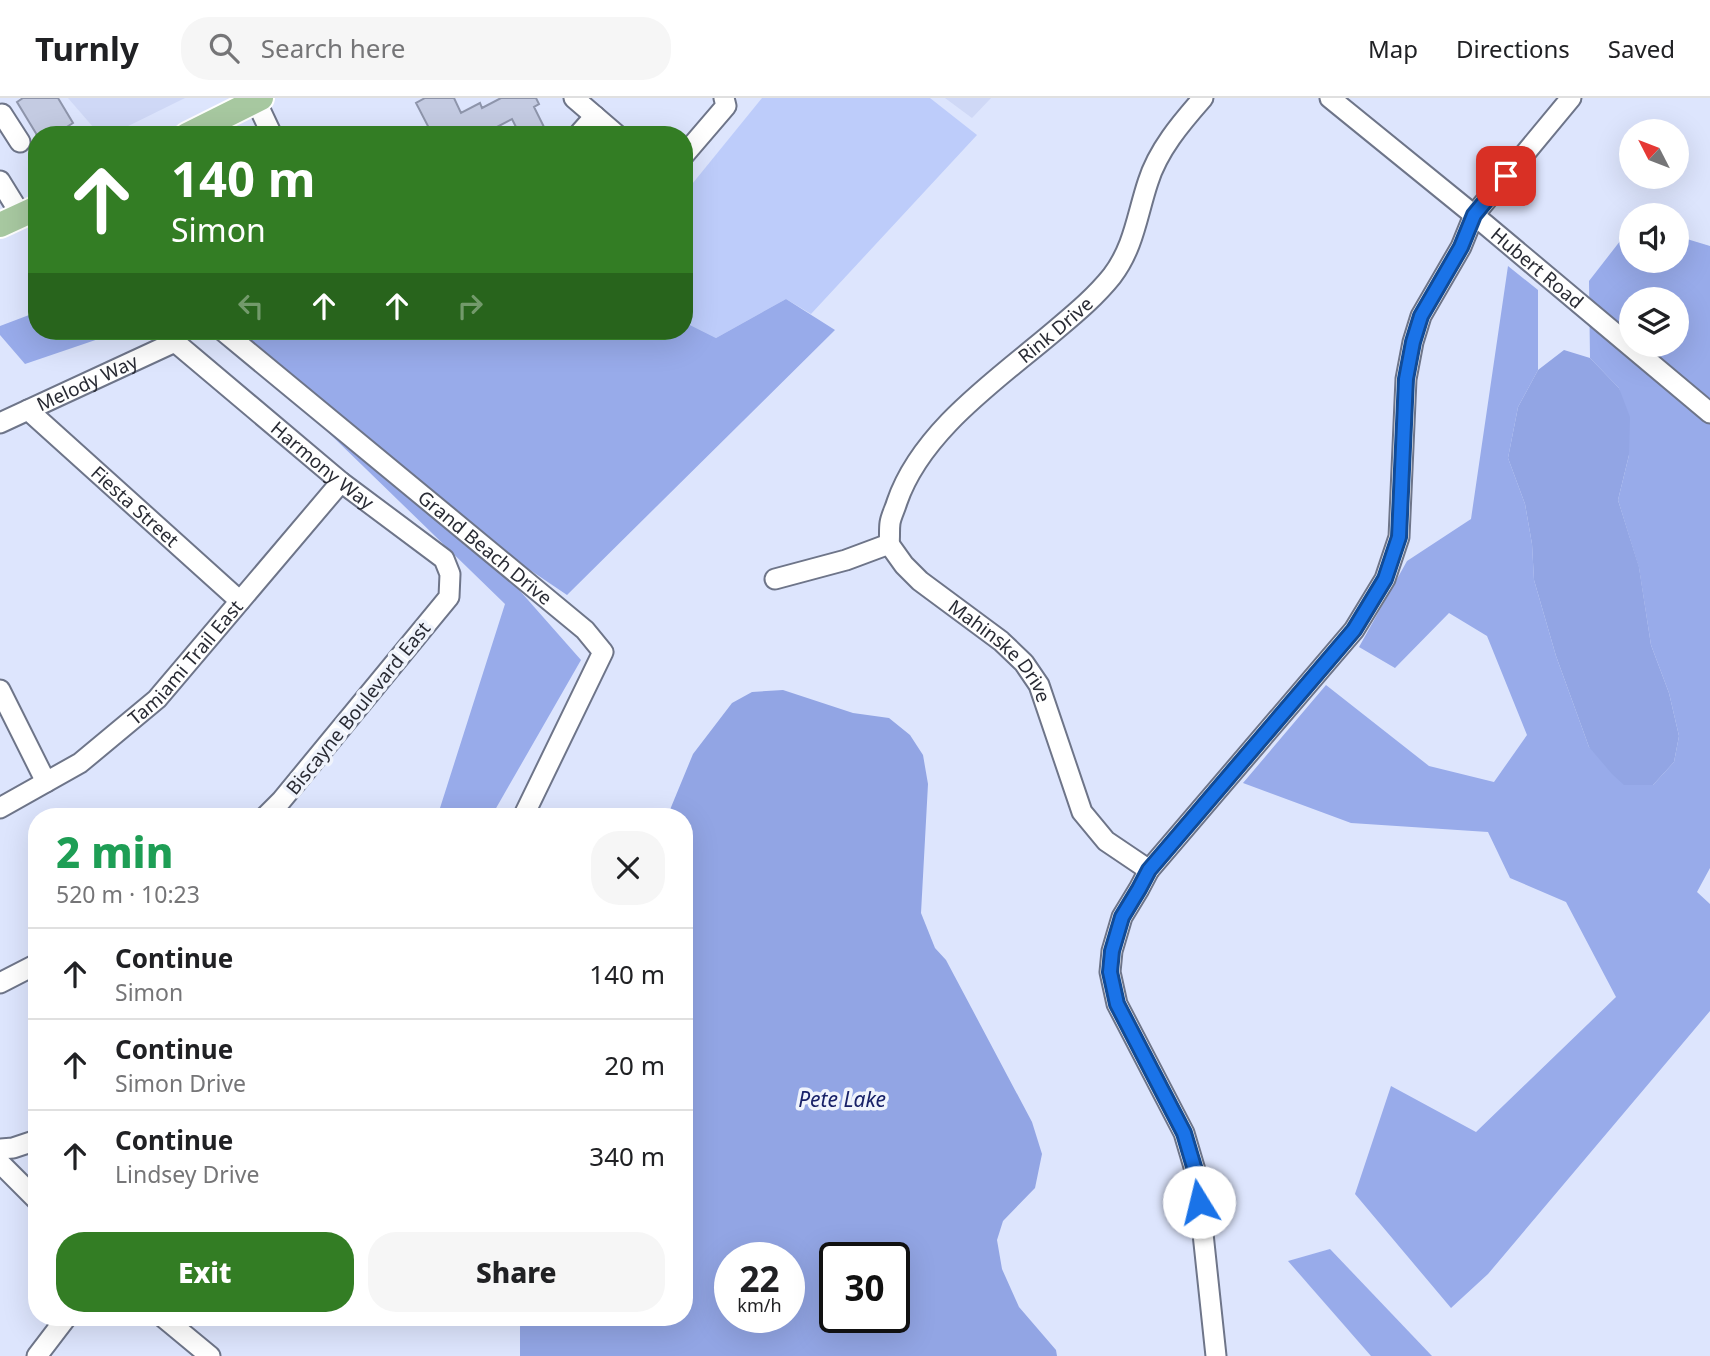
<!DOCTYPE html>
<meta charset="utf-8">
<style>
body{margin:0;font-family:"Noto Sans",sans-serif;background:#f6f6f6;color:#202124;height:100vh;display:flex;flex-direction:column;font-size:26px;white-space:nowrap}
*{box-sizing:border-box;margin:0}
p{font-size:23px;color:#757577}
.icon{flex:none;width:38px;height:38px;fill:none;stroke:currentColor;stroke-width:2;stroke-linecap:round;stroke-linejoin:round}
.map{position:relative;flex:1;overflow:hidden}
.details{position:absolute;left:28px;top:710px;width:665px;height:518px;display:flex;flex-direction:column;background:#fff;border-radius:28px;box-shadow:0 7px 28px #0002}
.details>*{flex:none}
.banner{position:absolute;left:28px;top:28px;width:665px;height:214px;border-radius:28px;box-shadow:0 7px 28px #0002;background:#337d24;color:#fff;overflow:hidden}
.needle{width:46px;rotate:312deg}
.controls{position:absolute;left:1619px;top:21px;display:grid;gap:14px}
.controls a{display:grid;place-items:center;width:70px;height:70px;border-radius:50%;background:#fff;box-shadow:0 7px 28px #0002;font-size:35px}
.speed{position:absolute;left:714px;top:1144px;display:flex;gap:14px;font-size:35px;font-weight:700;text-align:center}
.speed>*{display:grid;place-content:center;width:91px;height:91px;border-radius:50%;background:#fff;box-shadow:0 7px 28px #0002;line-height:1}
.speed small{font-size:18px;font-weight:400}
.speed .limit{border:4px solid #111;border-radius:10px;background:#fff;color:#111}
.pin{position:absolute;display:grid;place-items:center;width:60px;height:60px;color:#fff;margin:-30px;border-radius:14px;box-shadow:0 4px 10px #0006}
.me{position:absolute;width:77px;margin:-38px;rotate:351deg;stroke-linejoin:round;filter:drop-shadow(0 0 5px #0008)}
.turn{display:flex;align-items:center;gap:24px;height:147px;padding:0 28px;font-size:32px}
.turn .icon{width:91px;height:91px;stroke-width:2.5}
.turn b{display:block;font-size:49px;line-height:60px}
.lanes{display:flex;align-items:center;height:66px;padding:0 28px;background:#0003;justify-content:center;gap:35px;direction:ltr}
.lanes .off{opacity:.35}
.round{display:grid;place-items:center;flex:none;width:74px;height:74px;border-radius:28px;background:#f6f6f6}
.headline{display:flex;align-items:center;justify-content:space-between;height:119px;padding:0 28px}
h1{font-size:42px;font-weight:800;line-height:52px;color:#1e9e55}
.cta{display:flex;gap:14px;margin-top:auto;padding:14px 28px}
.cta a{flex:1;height:80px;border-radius:28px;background:#337d24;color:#fff;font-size:28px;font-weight:800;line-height:80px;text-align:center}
.cta a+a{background:#f6f6f6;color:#202124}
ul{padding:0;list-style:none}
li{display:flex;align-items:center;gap:21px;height:91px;padding:0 28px;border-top:2px solid #e0e0e0}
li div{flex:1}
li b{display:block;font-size:26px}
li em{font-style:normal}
header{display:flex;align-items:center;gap:42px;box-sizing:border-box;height:98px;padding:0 35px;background:#fff;border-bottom:2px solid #e0e0e0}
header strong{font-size:33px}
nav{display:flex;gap:38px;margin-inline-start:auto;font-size:24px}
.search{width:490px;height:63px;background:#f6f6f6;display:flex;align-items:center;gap:18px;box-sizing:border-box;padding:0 24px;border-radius:28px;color:#757577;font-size:26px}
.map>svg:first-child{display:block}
.built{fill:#cfd8f6}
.green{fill:#bdccfa}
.forest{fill:#98abea;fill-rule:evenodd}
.water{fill:#92a5e4;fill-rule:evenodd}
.building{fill:#c4cbe2;stroke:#8e95ab;stroke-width:2}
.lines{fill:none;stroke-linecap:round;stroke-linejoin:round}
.minor-casing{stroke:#6e7589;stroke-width:23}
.major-casing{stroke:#fff;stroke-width:28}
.minor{stroke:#fff;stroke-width:19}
.major{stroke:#a7c8a0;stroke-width:24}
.route-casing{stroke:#114b97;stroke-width:18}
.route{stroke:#1a73e8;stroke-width:12}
.labels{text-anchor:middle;stroke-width:7;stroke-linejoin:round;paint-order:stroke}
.street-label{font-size:19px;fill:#292b34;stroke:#eff3fc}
.water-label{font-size:21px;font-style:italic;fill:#182168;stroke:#eff3fc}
</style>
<header>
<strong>Turnly</strong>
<div class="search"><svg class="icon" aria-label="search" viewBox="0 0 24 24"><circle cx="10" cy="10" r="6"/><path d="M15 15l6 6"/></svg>Search here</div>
<nav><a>Map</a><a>Directions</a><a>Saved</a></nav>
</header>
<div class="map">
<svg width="1710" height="1258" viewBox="0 0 1710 1258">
<rect width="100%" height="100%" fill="#dde5fd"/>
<g class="built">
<polygon points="68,0 185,0 110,37 100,37"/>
<polygon points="945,0 991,0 972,20"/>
</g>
<polygon class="green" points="762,0 930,0 977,37 811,216 786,201 716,240 684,224 684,96"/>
<g class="forest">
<path d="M1631 129V163H1676L1677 138 1710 148V770L1697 794 1710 806V913L1488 1176 1451 1210 1355 1096 1391 988 1476 1034 1616 899 1566 804 1510 780 1488 734 1351 725 1243 685 1326 587 1429 668 1494 684 1527 637 1487 538 1449 515 1395 570 1359 549 1407 463 1471 421 1508 168 1538 192V272L1518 309 1508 360 1525 406 1532 446 1534 482 1556 558 1589 649 1653 687 1674 664 1679 638 1669 595 1651 547 1639 470 1618 402 1629 357 1619 290 1590 260 1589 183ZM1631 201H1676V247H1631Z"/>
<polygon points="786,201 835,232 567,497 530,472 513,485 581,562 491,719 481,719 440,710 505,506 224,233 684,233 684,224 716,240"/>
<polygon points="37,214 37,233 122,233 25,266 0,237 0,228"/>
<polygon points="1330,1151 1432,1258 1371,1258 1288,1163"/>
</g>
<g class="water">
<polygon points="1564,252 1590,260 1619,290 1630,319 1629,357 1618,402 1639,469 1651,547 1669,595 1679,638 1674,664 1653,687 1624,687 1612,676 1589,649 1556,558 1534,482 1532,446 1525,406 1508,360 1518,309 1538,272"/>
<path d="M783 592 853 615 889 620 910 637 923 657 928 686 921 815 935 850 946 862 1032 1024 1042 1056 1035 1090 1003 1123 997 1142 1002 1171 1019 1209 1056 1252 1057 1258H520V1229L521 1220H684V719H667L693 656 732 605 752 594ZM730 1160H789V1220H730ZM835 1160H894V1220H835Z"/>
</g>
<g class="building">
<polygon points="23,0 58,0 73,25 54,37 37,37 17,4"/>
<polygon points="425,0 454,0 461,15 480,5 482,10 501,0 536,0 539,6 534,9 546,33 538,37 520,37 512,21 495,30 497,34 493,37 417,37 429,30 416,5"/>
</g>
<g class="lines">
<defs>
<g id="minor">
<polyline points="574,0 617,37"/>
<path id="s1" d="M1330 0 1474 117 1710 315"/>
<polyline points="256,3 272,37"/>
<polyline points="0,18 2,16 20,44"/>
<polyline points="578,37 595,18"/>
<polyline points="684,57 726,8 724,0"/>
<polyline points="0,83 21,117"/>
<path id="s2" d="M223 233 585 532 603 554 523 719"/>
<path id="s3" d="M28 312 240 503"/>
<path id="s4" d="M0 325 175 244 341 384 444 461 450 476 449 499 281 703 265 719"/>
<path id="s5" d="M889 446C890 439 889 432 890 425 891 418 895 411 897 404 922 331 1001 279 1058 230 1077 214 1096 198 1112 178 1134 149 1137 117 1148 84 1158 52 1181 25 1203 0"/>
<path id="s6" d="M889 446 904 467 920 483 1001 543 1024 565 1039 587 1082 714 1106 743 1149 772"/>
<polyline points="775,481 846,462 889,446"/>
<polyline points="0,592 46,684"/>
<path id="s7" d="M0 710 80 665 157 601 341 384"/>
<polyline points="0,885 37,866"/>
<polyline points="0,1051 13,1050 37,1042"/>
<polyline points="0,1065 37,1102"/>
<polyline points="164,1220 210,1258"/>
<polyline points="37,1258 66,1220"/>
<polyline points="1216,1258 1197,1079 1184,1035 1117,906 1110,874 1112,853 1122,819 1139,791 1149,772 1354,532 1385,481 1399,439 1406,281 1413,244 1421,218 1461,149 1474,117 1571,0"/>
</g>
<g id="major">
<polyline points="187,37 261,0"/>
<polyline points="0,127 37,110"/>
</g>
</defs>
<use href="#minor" class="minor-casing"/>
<use href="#major" class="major-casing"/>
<use href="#minor" class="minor"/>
<use href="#major" class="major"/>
</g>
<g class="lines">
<defs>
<polyline id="route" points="1199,1104 1197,1079 1184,1035 1117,906 1110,874 1112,853 1122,819 1139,791 1149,772 1354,532 1385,481 1399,439 1406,281 1413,244 1421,218 1461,149 1474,117 1506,78"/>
</defs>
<use href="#route" class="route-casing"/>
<use href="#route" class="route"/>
</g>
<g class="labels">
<g class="street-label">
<text dy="7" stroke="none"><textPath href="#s1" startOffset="268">Hubert Road</textPath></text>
<text dy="7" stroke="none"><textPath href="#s5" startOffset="280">Rink Drive</textPath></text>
<text dy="7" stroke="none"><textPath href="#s4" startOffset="96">Melody Way</textPath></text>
<text dy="7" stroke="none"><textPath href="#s4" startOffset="385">Harmony Way</textPath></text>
<text dy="7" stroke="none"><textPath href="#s3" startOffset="144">Fiesta Street</textPath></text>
<text dy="7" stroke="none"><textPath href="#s2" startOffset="340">Grand Beach Drive</textPath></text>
<text dy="7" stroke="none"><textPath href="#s6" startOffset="156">Mahinske Drive</textPath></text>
<text dy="7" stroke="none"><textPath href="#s7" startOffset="238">Tamiami Trail East</textPath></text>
<text transform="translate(358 610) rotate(-51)" y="7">Biscayne Boulevard East</text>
</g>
<g class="water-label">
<text x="842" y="1009">Pete Lake</text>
</g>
</g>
</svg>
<div class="controls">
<a><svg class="needle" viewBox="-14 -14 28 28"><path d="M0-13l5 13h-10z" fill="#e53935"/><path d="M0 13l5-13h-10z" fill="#757577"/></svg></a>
<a><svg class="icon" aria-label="sound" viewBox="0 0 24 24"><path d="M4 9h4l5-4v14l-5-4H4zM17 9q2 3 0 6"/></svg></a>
<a><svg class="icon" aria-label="layers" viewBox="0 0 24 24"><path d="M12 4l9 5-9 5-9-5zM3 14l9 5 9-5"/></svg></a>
</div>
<div class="speed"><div>22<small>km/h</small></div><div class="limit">30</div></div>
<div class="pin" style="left:1506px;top:78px;background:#d93025"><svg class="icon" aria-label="arrive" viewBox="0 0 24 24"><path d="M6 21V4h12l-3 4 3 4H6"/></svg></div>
<svg class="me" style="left:1199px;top:1104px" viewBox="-20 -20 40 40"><circle r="19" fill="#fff"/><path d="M0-13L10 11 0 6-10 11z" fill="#1a73e8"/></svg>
<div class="banner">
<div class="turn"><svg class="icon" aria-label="ahead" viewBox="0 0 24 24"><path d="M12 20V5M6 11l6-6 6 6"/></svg><div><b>140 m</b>Simon</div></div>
<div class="lanes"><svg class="icon off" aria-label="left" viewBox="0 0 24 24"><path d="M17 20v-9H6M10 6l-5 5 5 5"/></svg><svg class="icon" aria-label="ahead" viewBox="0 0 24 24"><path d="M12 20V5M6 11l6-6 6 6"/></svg><svg class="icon" aria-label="ahead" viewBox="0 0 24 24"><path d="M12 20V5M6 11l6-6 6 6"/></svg><svg class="icon off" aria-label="right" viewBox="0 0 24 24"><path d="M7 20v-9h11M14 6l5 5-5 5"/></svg></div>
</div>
<section class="details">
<div class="headline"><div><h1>2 min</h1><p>520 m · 10:23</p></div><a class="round"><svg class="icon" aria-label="close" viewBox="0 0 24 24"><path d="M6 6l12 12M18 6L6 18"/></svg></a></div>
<ul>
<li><svg class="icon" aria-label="ahead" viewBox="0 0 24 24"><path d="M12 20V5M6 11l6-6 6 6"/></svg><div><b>Continue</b><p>Simon</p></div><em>140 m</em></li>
<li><svg class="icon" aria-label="ahead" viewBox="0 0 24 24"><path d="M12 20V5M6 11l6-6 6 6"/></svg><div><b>Continue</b><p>Simon Drive</p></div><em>20 m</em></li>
<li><svg class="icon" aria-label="ahead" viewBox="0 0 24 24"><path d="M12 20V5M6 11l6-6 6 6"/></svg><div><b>Continue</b><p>Lindsey Drive</p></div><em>340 m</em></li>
</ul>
<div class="cta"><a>Exit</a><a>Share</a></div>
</section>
</div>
